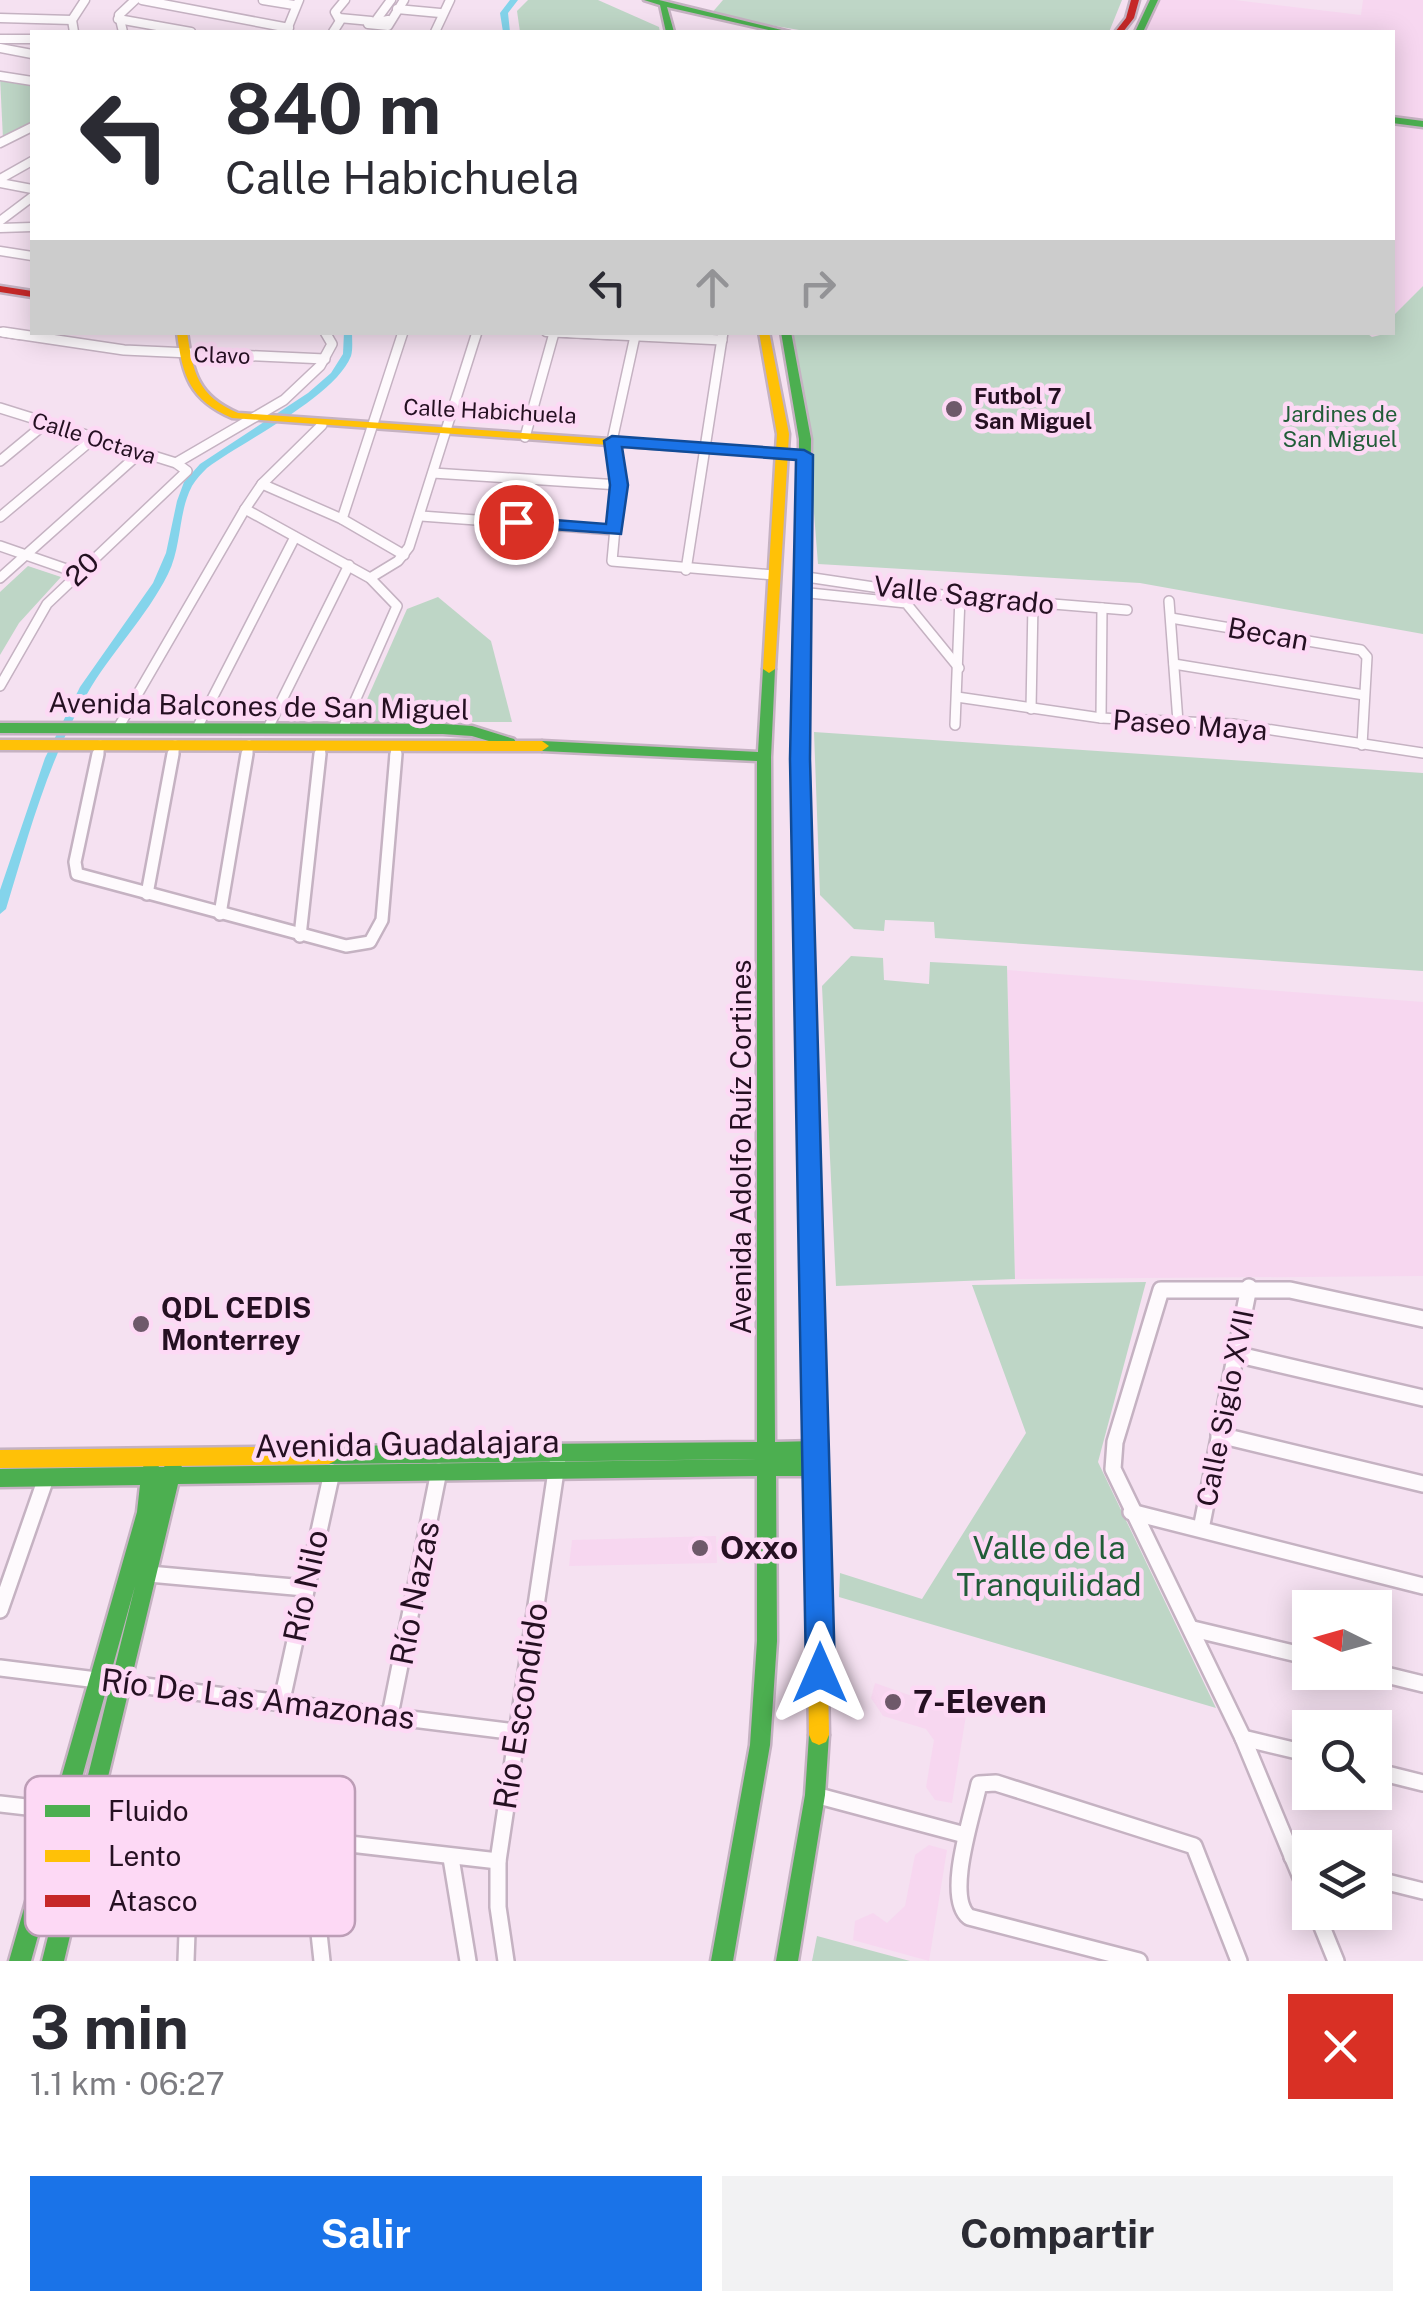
<!DOCTYPE html>
<html lang="es">
<meta charset="utf-8">
<style>
body{margin:0;font-family:"Public Sans",sans-serif;background:#f2f2f3;color:#2b2b33;height:100vh;display:flex;flex-direction:column;font-size:38px;white-space:nowrap}
*{box-sizing:border-box;margin:0}
p{font-size:32px;color:#7c7c81}
.icon{flex:none;width:55px;height:55px;fill:none;stroke:currentColor;stroke-width:2;stroke-linecap:round;stroke-linejoin:round}
.map{position:relative;height:1961px;overflow:hidden}
.details{display:flex;flex-direction:column;background:#fff;flex:1}
.details>*{flex:none}
.hud{position:absolute;left:30px;top:30px;width:1365px;height:305px;border-radius:0px;box-shadow:0 5px 25px #0003;background:#fff;color:#2b2b33;overflow:hidden}
.needle{width:65px;rotate:275deg}
.tools{position:absolute;left:1292px;top:1590px;display:grid;gap:20px}
.tools a{display:grid;place-items:center;width:100px;height:100px;border-radius:0px;background:#fff;box-shadow:0 5px 25px #0003;font-size:50px}
.pin{position:absolute;display:grid;place-items:center;width:85px;height:85px;color:#fff;margin:-42px;border:5px solid #fff;border-radius:50%;box-shadow:0 2px 10px #0007}
.me{position:absolute;width:110px;margin:-55px;rotate:0deg;stroke-linejoin:round;filter:drop-shadow(0 0 8px #0008)}
.turn{display:flex;align-items:center;gap:35px;height:210px;padding:0 30px;font-size:45px}
.turn .icon{width:130px;height:130px;stroke-width:2.5}
.turn b{display:block;font-size:70px;line-height:85px}
.lanes{display:flex;align-items:center;height:95px;padding:0 30px;background:#0003;justify-content:center;gap:50px;direction:ltr}
.lanes .off{opacity:.35}
.round{display:grid;place-items:center;flex:none;width:105px;height:105px;border-radius:0px;background:#f2f2f3}
.summary{display:flex;align-items:center;justify-content:space-between;height:170px;padding:0 30px}
h1{font-size:60px;font-weight:700;line-height:75px}
.action{display:flex;gap:20px;margin-top:auto;padding:20px 30px}
.action a{flex:1;height:115px;border-radius:0px;background:#1a73e8;color:#fff;font-size:40px;font-weight:700;line-height:115px;text-align:center}
.action a+a{background:#f2f2f3;color:#2b2b33}
.map>svg:first-child{display:block}
.built{fill:#f7d7f0}
.green{fill:#bed6c6}
.lines{fill:none;stroke-linecap:round;stroke-linejoin:round}
.canal{fill:#84d4eb;fill-rule:evenodd}
.street-far3-casing{stroke:#c5b2c2;stroke-width:11}
.street-far2-casing{stroke:#c5b2c2;stroke-width:12}
.street-far1-casing{stroke:#c5b2c2;stroke-width:16}
.street-casing{stroke:#c5b2c2;stroke-width:20}
.fast-casing{stroke:#c5b2c2;stroke-width:5}
.slow-casing{stroke:#c5b2c2;stroke-width:5}
.jam-casing{stroke:#c5b2c2;stroke-width:5}
.street-far3{stroke:#fefafd;stroke-width:8}
.street-far2{stroke:#fefafd;stroke-width:9}
.street-far1{stroke:#fefafd;stroke-width:11}
.street{stroke:#fefafd;stroke-width:15}
.fast{fill:#4caf50;fill-rule:evenodd}
.slow{fill:#ffc107;fill-rule:evenodd}
.jam{fill:#c62828;fill-rule:evenodd}
.route{fill:#1a73e8;stroke:#114b97;stroke-width:2.5}
.poi-dot{fill:#6e596a;stroke:#fdd9f5;stroke-width:4}
.labels{text-anchor:middle;stroke-width:9;stroke-linejoin:round;paint-order:stroke}
.far-street-label{font-size:22px;fill:#251022;stroke:#fdd9f5}
.far-poi-label{font-size:22px;font-weight:bold;fill:#251022;stroke:#fdd9f5;text-anchor:start}
.far-park-label{font-size:22px;fill:#215d38;stroke:#fdd9f5}
.street-label{font-size:28px;fill:#251022;stroke:#fdd9f5}
.poi-label{font-size:28px;font-weight:bold;fill:#251022;stroke:#fdd9f5;text-anchor:start}
.near-street-label{font-size:32px;fill:#251022;stroke:#fdd9f5}
.near-poi-label{font-size:32px;font-weight:bold;fill:#251022;stroke:#fdd9f5;text-anchor:start}
.near-park-label{font-size:32px;fill:#215d38;stroke:#fdd9f5}
.key{fill:#fdd9f5;stroke:#bc9db6;stroke-width:2.5}
.key-label{font-size:28px;fill:#251022}
</style>
<div class="map">
<svg width="1423" height="1961" viewBox="0 0 1423 1961">
<rect width="100%" height="100%" fill="#f5e1f1"/>
<g class="built">
<polygon points="1159,0 1235,0 1361,15 1363,0 1423,0 1423,286 1393,316 1392,32 1145,32"/>
<polygon points="1007,970 1423,1002 1423,1276 1015,1279"/>
<polygon points="716,1536 717,1563 569,1566 572,1540"/>
<polygon points="875,1683 966,1715 952,1803 935,1800 926,1787 934,1740 926,1729 883,1716 871,1698"/>
<polygon points="929,1845 947,1850 929,1961 853,1940 855,1921 873,1913 887,1923 905,1906 915,1855"/>
</g>
<g class="green">
<polygon points="528,0 598,0 659,27 660,32 520,32 517,11"/>
<polygon points="723,0 1122,0 1109,32 811,32 710,15"/>
<polygon points="0,77 32,82 32,126 3,139"/>
<polygon points="1423,286 1423,634 1140,583 818,564 807,424 791,333 1365,332 1372,337 1392,332 1393,316"/>
<polygon points="28,566 61,577 19,623 0,655 0,592"/>
<polygon points="438,597 491,641 512,722 361,722 360,715 407,609"/>
<polygon points="814,732 1423,773 1423,971 935,938 934,922 885,920 884,931 854,929 820,895"/>
<polygon points="851,956 883,958 884,980 929,984 930,962 1007,966 1015,1279 836,1286 822,986"/>
<polygon points="1146,1282 1098,1462 1216,1708 839,1597 840,1573 922,1599 1026,1433 972,1285"/>
<polygon points="817,1936 910,1961 812,1961"/>
</g>
<g class="lines">
<g class="canal">
<polygon points="510,0 518,0 508,13 510,32 503,32 500,13"/>
<path d="M344 332H352C352 340 353 349 351 356 335 397 243 441 207 468 202 473 196 479 192 486 178 512 182 546 168 574 146 618 111 652 87 694 48 760 28 837 6 909L0 914V890L45 758 80 687 153 583 166 553 177 501 184 482 200 464 308 393 331 373 343 354Z"/>
</g>
<defs>
<g id="street-far3">
<polyline points="142,0 289,28"/>
<polyline points="263,0 294,5"/>
<polyline points="397,9 440,13"/>
<polyline points="0,18 72,20"/>
<polyline points="339,18 371,21"/>
<polyline points="118,19 191,32"/>
<polyline points="377,19 391,0"/>
<polyline points="388,20 368,24 388,26 404,0"/>
<polyline points="74,32 72,20 85,0"/>
<polyline points="123,32 119,15 135,0"/>
<polyline points="286,32 299,0"/>
<polyline points="333,32 340,21 335,12 345,0"/>
<polyline points="435,32 450,0"/>
<polyline points="0,39 32,39"/>
<polyline points="0,48 32,54"/>
<polyline points="0,76 32,81"/>
<polyline points="0,143 32,127"/>
<polyline points="0,179 32,161"/>
<polyline points="0,183 32,189"/>
<polyline points="0,221 32,197"/>
<polyline points="0,228 32,227"/>
<polyline points="0,251 32,256"/>
<polyline points="0,332 20,335"/>
<polyline points="546,332 611,335"/>
</g>
<g id="street-far2">
<polyline points="3,332 124,350 325,359"/>
<polyline points="556,332 722,340"/>
<polyline points="635,336 612,441 619,485 612,561 773,575"/>
<polyline points="0,408 176,463 187,471 47,604 0,686"/>
<polyline points="525,437 554,333"/>
<polyline points="0,461 46,423"/>
<polyline points="176,463 284,400 320,366 332,344 325,332"/>
<polyline points="433,473 619,485"/>
<polyline points="262,484 342,519 404,555"/>
<polyline points="245,509 370,578 397,606 343,728"/>
<polyline points="421,516 614,530"/>
<polyline points="0,517 93,439"/>
<polyline points="342,519 403,332"/>
<polyline points="0,546 75,572"/>
<polyline points="686,570 723,332"/>
<polyline points="800,576 907,592 1127,610"/>
<polyline points="0,578 141,452"/>
<polyline points="370,578 398,561 409,547 477,332"/>
<polyline points="800,592 906,603 959,668"/>
<polyline points="1169,601 1178,722"/>
<polyline points="1171,618 1361,650 1367,657 1362,745"/>
<polyline points="1174,664 1364,695"/>
<polyline points="957,697 1101,718 1233,724 1423,753"/>
<polyline points="1031,709 1033,603"/>
<polyline points="1101,718 1102,608"/>
<polyline points="955,725 960,597"/>
<polyline points="118,728 245,509 262,484 322,425"/>
<polyline points="197,728 295,537"/>
<polyline points="268,728 349,565"/>
<polyline points="98,757 100,745"/>
<polyline points="173,757 175,745"/>
<polyline points="247,757 249,745"/>
<polyline points="320,757 321,747"/>
<polyline points="395,757 396,748"/>
</g>
<g id="street-far1">
<polyline points="98,754 75,862 77,874 346,946 370,942 382,920 396,754"/>
<polyline points="147,894 173,754"/>
<polyline points="220,914 247,754"/>
<polyline points="300,936 320,754"/>
</g>
<g id="street">
<polyline points="1235,1354 1423,1398"/>
<polyline points="1219,1435 1423,1484"/>
<polyline points="1131,1512 1423,1586"/>
<polyline points="1201,1529 1249,1287"/>
<polyline points="149,1574 305,1588"/>
<polyline points="0,1610 46,1478"/>
<polyline points="1193,1629 1310,1657"/>
<polyline points="0,1668 516,1732"/>
<polyline points="1374,1672 1423,1684"/>
<polyline points="282,1700 332,1472"/>
<polyline points="390,1715 439,1471"/>
<polyline points="1243,1738 1310,1754"/>
<polyline points="1375,1771 1423,1783"/>
<polyline points="815,1795 965,1835"/>
<polyline points="0,1804 498,1861"/>
<polyline points="1292,1857 1310,1861"/>
<polyline points="451,1858 468,1961"/>
<polyline points="1375,1879 1423,1891"/>
<polyline points="1310,1899 1243,1738 1113,1469 1115,1442 1161,1290 1290,1290 1423,1319"/>
<polyline points="1316,1912 1336,1961"/>
<polyline points="186,1961 189,1876 202,1828"/>
<polyline points="322,1961 318,1924 325,1844"/>
<polyline points="506,1961 498,1907 498,1861 559,1451"/>
<path d="M1139 1961 969 1917C944 1897 973 1814 979 1784L996 1783 1194 1846 1239 1961"/>
</g>
<g id="fast">
<polygon points="644,0 659,0 790,32 777,32 667,7 674,32 666,32 660,5"/>
<polygon points="1150,0 1158,0 1143,32 1135,32"/>
<polygon points="1392,117 1423,121 1423,127 1392,123"/>
<polygon points="781,332 791,332 811,439 807,759 821,1299 818,1304 812,1307 806,1304 803,1299 793,759 799,458 609,445 603,442 609,439 799,451 799,439"/>
<polygon points="769,665 775,669 771,757 775,1442 815,1441 821,1444 824,1450 821,1456 815,1458 821,1461 824,1467 821,1473 815,1476 776,1476 777,1641 770,1745 733,1961 711,1961 750,1745 757,1641 757,1476 178,1484 64,1961 42,1961 135,1586 31,1961 9,1961 137,1512 140,1485 0,1487 0,1469 143,1467 145,1463 151,1460 157,1463 159,1467 164,1467 167,1462 173,1459 179,1462 182,1467 757,1459 329,1464 323,1461 320,1455 323,1449 329,1446 757,1442 757,761 542,751 535,746 542,741 758,752 763,669"/>
<polygon points="0,723 443,724 472,726 514,739 516,742 509,747 472,736 443,734 0,733"/>
<polygon points="819,1725 826,1728 829,1735 825,1795 798,1961 776,1961 805,1795 809,1735 812,1728"/>
</g>
<g id="slow">
<path d="M177 332H187C193 373 198 396 238 413L609 439 615 442 609 445 232 418C190 400 182 376 177 332Z"/>
<polygon points="759,332 769,332 789,434 775,669 769,673 763,669 777,434"/>
<polygon points="0,740 542,741 549,746 542,751 0,750"/>
<polygon points="812,1291 818,1294 821,1299 829,1735 826,1742 819,1745 812,1742 809,1735 803,1299 806,1294"/>
<polygon points="329,1446 335,1449 338,1455 335,1461 329,1464 0,1468 0,1450"/>
</g>
<g id="jam">
<polygon points="1131,0 1139,0 1134,18 1123,32 1115,32 1126,18"/>
<polygon points="0,286 32,291 32,297 0,292"/>
</g>
</defs>
<use href="#street-far3" class="street-far3-casing"/>
<use href="#street-far2" class="street-far2-casing"/>
<use href="#street-far1" class="street-far1-casing"/>
<use href="#street" class="street-casing"/>
<use href="#fast" class="fast-casing"/>
<use href="#slow" class="slow-casing"/>
<use href="#jam" class="jam-casing"/>
<use href="#street-far3" class="street-far3"/>
<use href="#street-far2" class="street-far2"/>
<use href="#street-far1" class="street-far1"/>
<use href="#street" class="street"/>
<use href="#fast" class="fast"/>
<use href="#slow" class="slow"/>
<use href="#jam" class="jam"/>
</g>
<polygon class="route" points="612,436 804,450 813,455 810,759 835,1673 831,1684 820,1688 810,1684 806,1673 790,759 796,460 622,447 628,485 621,534 510,526 510,519 516,517 606,524 610,485 604,441"/>
<g class="poi-dot">
<circle cx="954" cy="409" r="10"/>
<circle cx="141" cy="1324" r="10"/>
<circle cx="700" cy="1548" r="10"/>
<circle cx="893" cy="1702" r="10"/>
</g>
<g class="labels">
<g class="far-street-label">
<text transform="translate(222 355) rotate(2)" y="8">Clavo</text>
<text transform="translate(490 411) rotate(3)" y="8">Calle Habichuela</text>
<text transform="translate(94 438) rotate(17)" y="8">Calle Octava</text>
</g>
<g class="far-poi-label">
<text x="974" y="404">Futbol 7<tspan x="974" dy="25">San Miguel</tspan></text>
</g>
<g class="far-park-label">
<text x="1340" y="422">Jardines de<tspan x="1340" dy="25">San Miguel</tspan></text>
</g>
<g class="street-label">
<text transform="translate(82 569) rotate(-44)" y="10">20</text>
<text transform="translate(964 595) rotate(6)" y="10">Valle Sagrado</text>
<text transform="translate(1268 634) rotate(10)" y="10">Becan</text>
<text transform="translate(259 706) rotate(1)" y="10">Avenida Balcones de San Miguel</text>
<text transform="translate(1190 725) rotate(4)" y="10">Paseo Maya</text>
<text transform="translate(741 1147) rotate(-90)" y="10">Avenida Adolfo Ruíz Cortines</text>
<text transform="translate(1225 1408) rotate(-79)" y="10">Calle Siglo XVII</text>
</g>
<g class="poi-label">
<text x="161" y="1318">QDL CEDIS<tspan x="161" dy="32">Monterrey</tspan></text>
</g>
<g class="near-street-label">
<text transform="translate(407 1444) rotate(-1)" y="11">Avenida Guadalajara</text>
<text transform="translate(306 1586) rotate(-78)" y="11">Río Nilo</text>
<text transform="translate(415 1593) rotate(-79)" y="11">Río Nazas</text>
<text transform="translate(258 1699) rotate(7)" y="11">Río De Las Amazonas</text>
<text transform="translate(521 1706) rotate(-81)" y="11">Río Escondido</text>
</g>
<g class="near-poi-label">
<text x="720" y="1559">Oxxo</text>
<text x="913" y="1713">7-Eleven</text>
</g>
<g class="near-park-label">
<text x="1049" y="1559">Valle de la<tspan x="1049" dy="37">Tranquilidad</tspan></text>
</g>
</g>
<rect x="25" y="1776" width="330" height="160" rx="15" class="key"/>
<rect x="45" y="1805" width="45" height="12" fill="#4caf50"/>
<rect x="45" y="1850" width="45" height="12" fill="#ffc107"/>
<rect x="45" y="1895" width="45" height="12" fill="#c62828"/>
<g class="key-label">
<text x="108" y="1821">Fluido</text>
<text x="108" y="1866">Lento</text>
<text x="108" y="1911">Atasco</text>
</g>
</svg>
<div class="tools">
<a><svg class="needle" viewBox="-14 -14 28 28"><path d="M0-13l5 13h-10z" fill="#e53935"/><path d="M0 13l5-13h-10z" fill="#7c7c81"/></svg></a>
<a><svg class="icon" aria-label="search" viewBox="0 0 24 24"><circle cx="10" cy="10" r="6"/><path d="M15 15l6 6"/></svg></a>
<a><svg class="icon" aria-label="layers" viewBox="0 0 24 24"><path d="M12 4l9 5-9 5-9-5zM3 14l9 5 9-5"/></svg></a>
</div>
<div class="pin" style="left:516px;top:522px;background:#d93025"><svg class="icon" aria-label="arrive" viewBox="0 0 24 24"><path d="M6 21V4h12l-3 4 3 4H6"/></svg></div>
<svg class="me" style="left:820px;top:1673px" viewBox="-20 -20 40 40"><path d="M0-17L14 15 0 8-14 15z" fill="#1a73e8" stroke="#fff" stroke-width="4"/></svg>
<div class="hud">
<div class="turn"><svg class="icon" aria-label="left" viewBox="0 0 24 24"><path d="M17 20v-9H6M10 6l-5 5 5 5"/></svg><div><b>840 m</b>Calle Habichuela</div></div>
<div class="lanes"><svg class="icon" aria-label="left" viewBox="0 0 24 24"><path d="M17 20v-9H6M10 6l-5 5 5 5"/></svg><svg class="icon off" aria-label="ahead" viewBox="0 0 24 24"><path d="M12 20V5M6 11l6-6 6 6"/></svg><svg class="icon off" aria-label="right" viewBox="0 0 24 24"><path d="M7 20v-9h11M14 6l5 5-5 5"/></svg></div>
</div>
</div>
<section class="details">
<div class="summary"><div><h1>3 min</h1><p>1.1 km · 06:27</p></div><a class="round" style="background:#d93025;color:#fff"><svg class="icon" aria-label="close" viewBox="0 0 24 24"><path d="M6 6l12 12M18 6L6 18"/></svg></a></div>
<div class="action"><a>Salir</a><a>Compartir</a></div>
</section>
